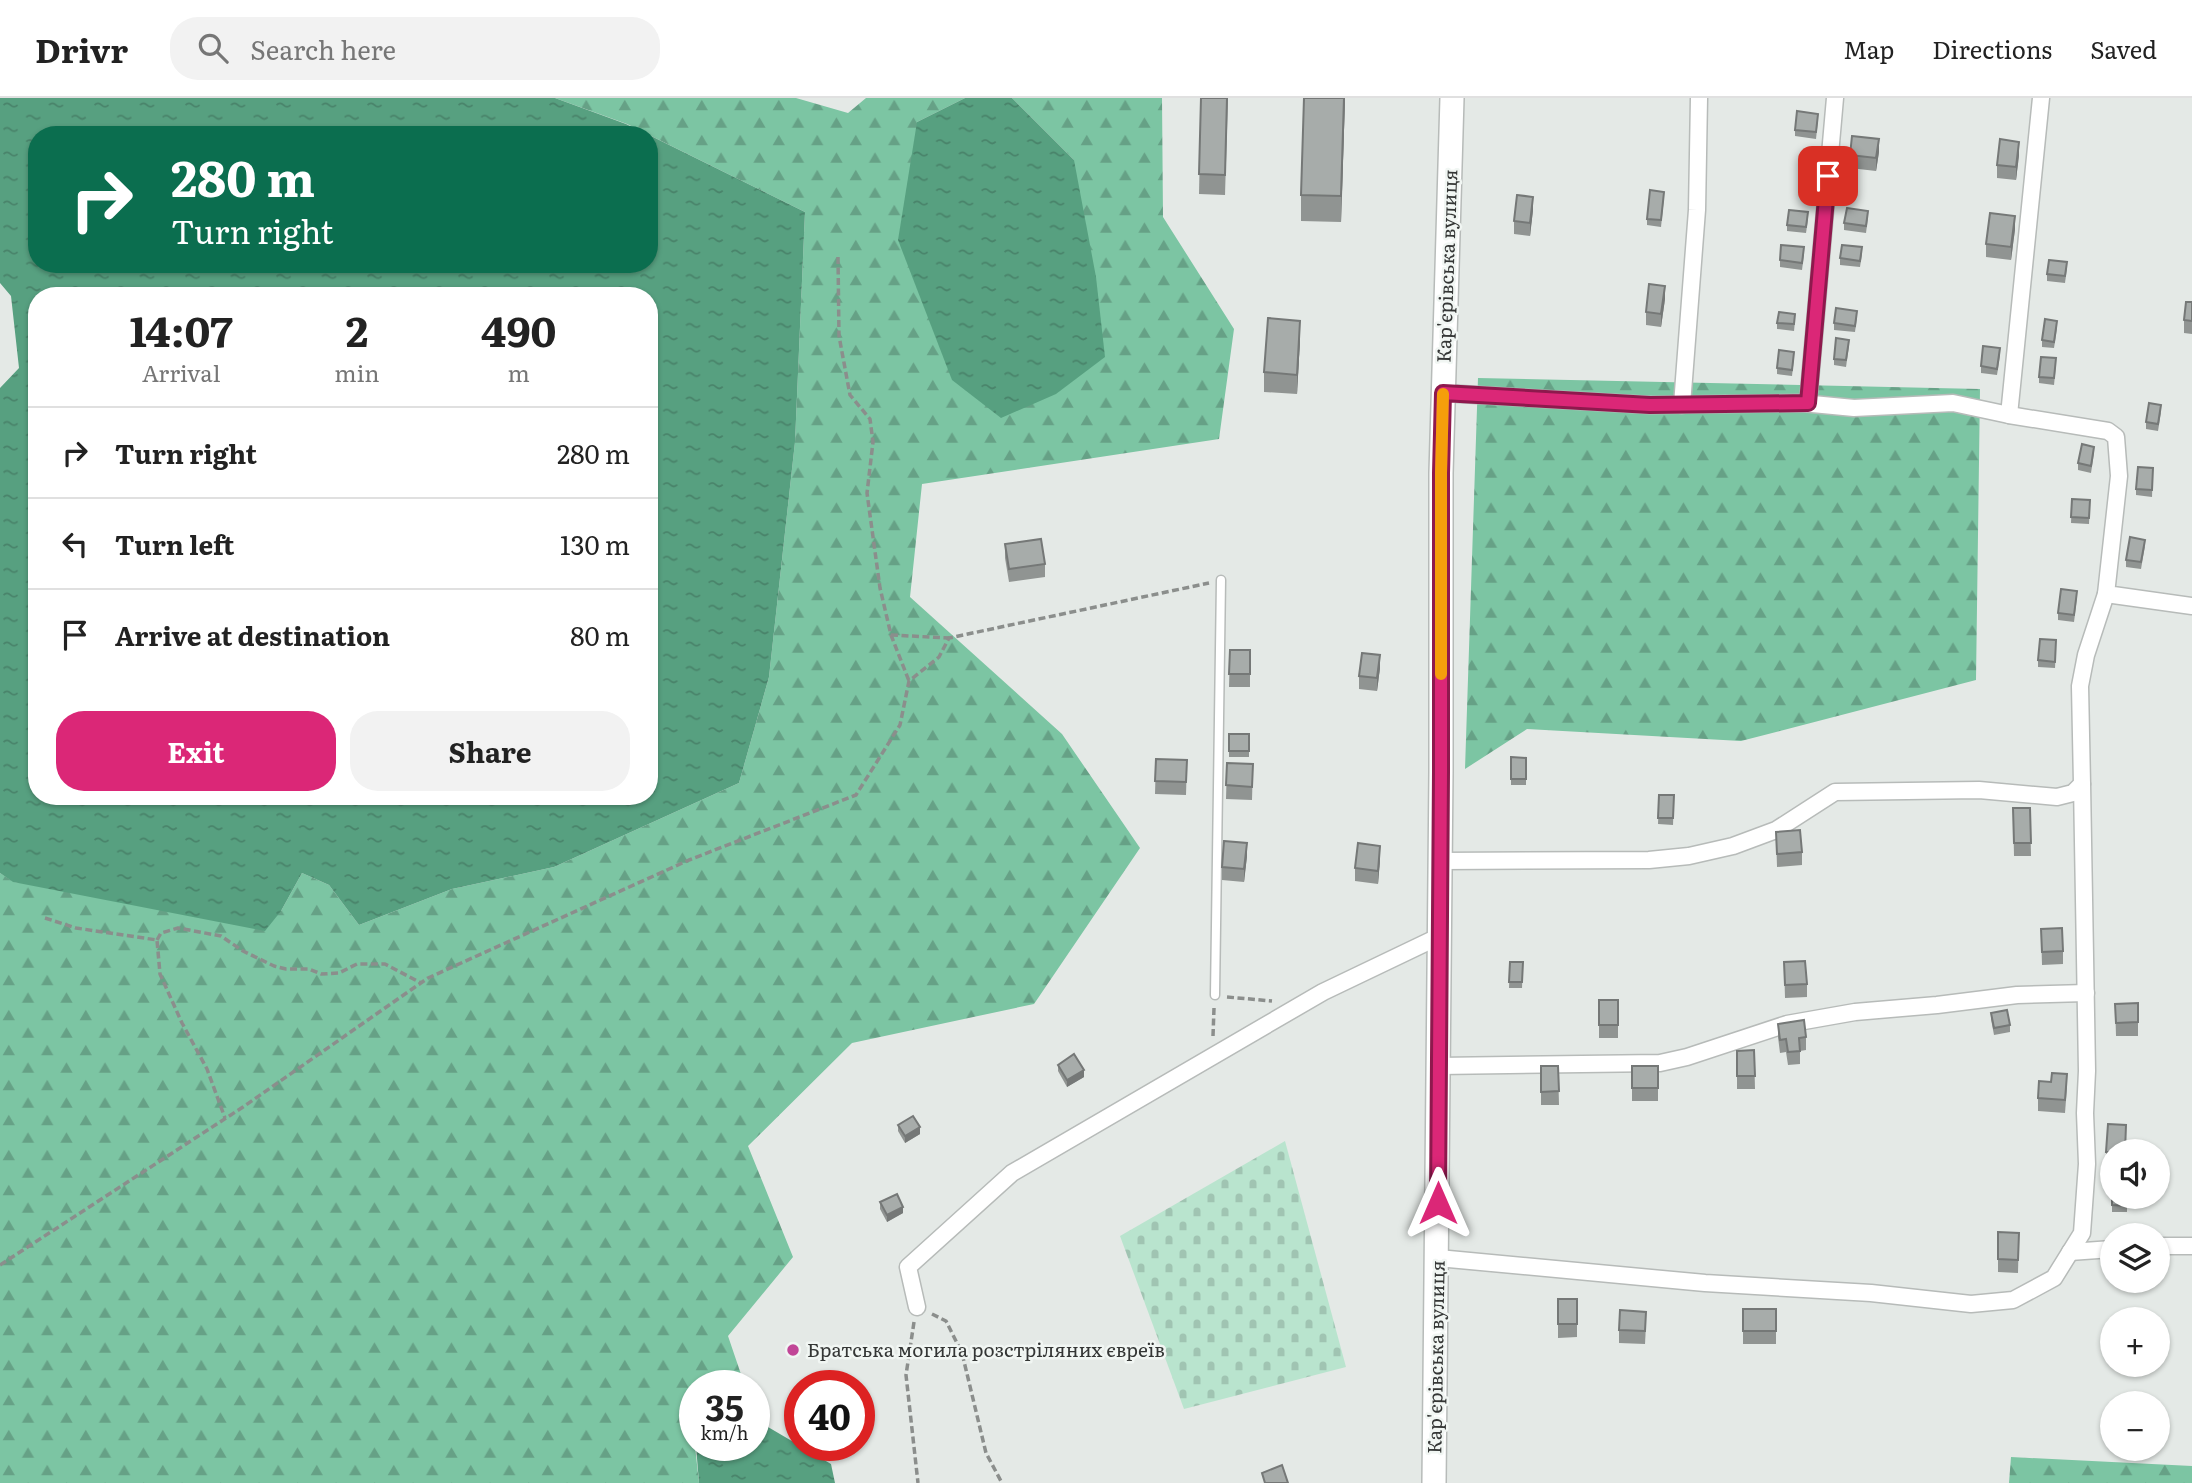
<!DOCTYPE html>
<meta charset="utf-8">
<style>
body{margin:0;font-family:Literata,serif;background:#f2f2f2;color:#222;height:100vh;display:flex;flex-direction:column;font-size:26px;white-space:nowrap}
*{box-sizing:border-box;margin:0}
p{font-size:23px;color:#767676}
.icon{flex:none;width:38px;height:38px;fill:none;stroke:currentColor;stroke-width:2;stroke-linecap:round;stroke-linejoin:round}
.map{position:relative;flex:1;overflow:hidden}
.sheet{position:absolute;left:28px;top:189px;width:630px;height:518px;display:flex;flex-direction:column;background:#fff;border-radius:28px;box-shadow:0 2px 5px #0004}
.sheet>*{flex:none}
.guide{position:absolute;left:28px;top:28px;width:630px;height:147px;border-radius:28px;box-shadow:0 2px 5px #0004;background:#0b6e4f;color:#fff;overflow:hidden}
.buttons{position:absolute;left:2100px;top:1041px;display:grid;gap:14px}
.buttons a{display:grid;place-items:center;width:70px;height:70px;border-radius:50%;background:#fff;box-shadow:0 2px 5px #0004;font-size:35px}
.speed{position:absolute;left:679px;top:1272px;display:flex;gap:14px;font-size:35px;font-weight:700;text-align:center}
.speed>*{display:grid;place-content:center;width:91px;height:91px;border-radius:50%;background:#fff;box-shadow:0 2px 5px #0004;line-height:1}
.speed small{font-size:18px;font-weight:400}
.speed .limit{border:10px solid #d22;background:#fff;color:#111}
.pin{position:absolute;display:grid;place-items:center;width:60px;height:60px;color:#fff;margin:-30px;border-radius:14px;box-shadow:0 4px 10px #0006}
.me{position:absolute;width:77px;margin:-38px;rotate:0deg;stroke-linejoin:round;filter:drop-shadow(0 0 5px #0008)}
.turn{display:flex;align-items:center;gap:24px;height:147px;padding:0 28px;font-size:32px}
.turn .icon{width:91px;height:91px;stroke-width:2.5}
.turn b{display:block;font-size:49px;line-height:60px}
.eta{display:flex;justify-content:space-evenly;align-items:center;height:119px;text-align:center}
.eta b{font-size:42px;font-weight:700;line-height:49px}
.action{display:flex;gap:14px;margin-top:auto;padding:14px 28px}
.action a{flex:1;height:80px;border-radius:28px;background:#db2777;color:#fff;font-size:28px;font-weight:700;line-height:80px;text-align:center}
.action a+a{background:#f2f2f2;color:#222}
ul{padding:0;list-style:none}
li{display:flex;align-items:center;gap:21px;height:91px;padding:0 28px;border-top:2px solid #e0e0e0}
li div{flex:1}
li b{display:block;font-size:26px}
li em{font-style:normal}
header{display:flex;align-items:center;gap:42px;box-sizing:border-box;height:98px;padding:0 35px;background:#fff;border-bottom:2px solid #e0e0e0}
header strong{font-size:33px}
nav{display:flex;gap:38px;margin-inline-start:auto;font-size:24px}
.search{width:490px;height:63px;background:#f2f2f2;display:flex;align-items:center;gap:18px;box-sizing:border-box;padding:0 24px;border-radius:28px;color:#767676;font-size:26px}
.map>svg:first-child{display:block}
.forest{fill:url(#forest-firs)}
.cemetery{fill:url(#cemetery-stones)}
.water{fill:url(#water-ripples);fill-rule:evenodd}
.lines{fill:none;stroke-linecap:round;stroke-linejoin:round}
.lane-casing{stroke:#b7bbb9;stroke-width:11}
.street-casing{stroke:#b7bbb9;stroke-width:19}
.secondary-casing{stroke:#b7bbb9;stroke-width:26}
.path{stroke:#8b8e8c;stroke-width:3.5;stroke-dasharray:7 3.5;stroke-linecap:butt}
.lane{stroke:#fff;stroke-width:8}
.street{stroke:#fff;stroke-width:16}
.secondary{stroke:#fff;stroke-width:23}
.wall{fill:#909492}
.shaded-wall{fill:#757877}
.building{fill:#a7acaa;stroke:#757877;stroke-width:2}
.route-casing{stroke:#8e194d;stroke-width:18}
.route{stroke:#db2777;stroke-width:12}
.slow{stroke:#f59e0b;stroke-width:12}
.poi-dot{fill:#c14697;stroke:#f1f6f3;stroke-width:2.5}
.labels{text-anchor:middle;stroke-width:5;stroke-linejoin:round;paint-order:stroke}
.street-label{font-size:19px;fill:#343635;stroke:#f1f6f3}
.poi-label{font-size:19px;fill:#343635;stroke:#f1f6f3;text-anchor:start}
</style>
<header>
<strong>Drivr</strong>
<div class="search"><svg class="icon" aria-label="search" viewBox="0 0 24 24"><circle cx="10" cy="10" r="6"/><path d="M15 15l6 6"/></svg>Search here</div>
<nav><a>Map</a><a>Directions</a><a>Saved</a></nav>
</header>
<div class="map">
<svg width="2192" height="1385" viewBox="0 0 2192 1385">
<defs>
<pattern id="forest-firs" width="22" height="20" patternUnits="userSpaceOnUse" patternTransform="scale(1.75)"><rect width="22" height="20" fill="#7cc5a3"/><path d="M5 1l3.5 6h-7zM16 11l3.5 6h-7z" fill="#66a186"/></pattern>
<pattern id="cemetery-stones" width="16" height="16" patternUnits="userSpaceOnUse" patternTransform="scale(1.75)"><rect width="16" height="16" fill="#b9e4ce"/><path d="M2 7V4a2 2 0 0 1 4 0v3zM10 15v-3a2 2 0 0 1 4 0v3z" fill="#a0c4b2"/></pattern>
<pattern id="water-ripples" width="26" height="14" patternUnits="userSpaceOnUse" patternTransform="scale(1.75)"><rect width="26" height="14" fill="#57a080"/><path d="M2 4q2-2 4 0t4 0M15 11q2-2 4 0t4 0" fill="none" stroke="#49836a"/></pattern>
</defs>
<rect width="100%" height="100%" fill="#e4e9e6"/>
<g class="forest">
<polygon points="555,0 796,0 848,15 866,0 965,0 917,24 1074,62 1012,0 1162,0 1163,119 1234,231 1219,341 922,386 910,499 1062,636 1140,750 1034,906 852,945 748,1048 793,1159 728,1238 745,1288 695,1288 695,1348 699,1385 0,1385 0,775 14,784 281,813 302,775 329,787 359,827 452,791 554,769 739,685 769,579 795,344 805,114 627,26"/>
<polygon points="1478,280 1980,291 1976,582 1741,643 1527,631 1465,671"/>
<polygon points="2011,1359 2192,1368 2192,1385 2009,1385"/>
</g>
<polygon class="cemetery" points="1285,1043 1346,1269 1184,1311 1120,1138"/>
<g class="water">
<path d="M0 0H555L626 26 648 37H37V166H649V37L805 114 795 344 769 579 739 685 554 769 452 791 359 827 329 787 302 775 281 813 265 833 13 784 0 775V290L19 270 11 198 0 185ZM37 198H649V698H37Z"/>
<polygon points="965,0 1012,0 1074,62 1096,179 1105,259 1056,296 1001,320 952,282 898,142 917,24"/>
<polygon points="768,1329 831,1366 835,1385 699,1385 696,1348 754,1348 754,1331"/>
</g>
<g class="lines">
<defs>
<polyline id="lane" points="1215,897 1221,482"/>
<g id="street">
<polyline points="1443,295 1650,307 1802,305 1854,310 1953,305 2009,317 2108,333 2116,339 2119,378 2106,496 2192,508"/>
<polyline points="1808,305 1835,0"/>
<polyline points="1682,307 1697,112 1699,0"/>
<polyline points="2009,317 2041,0"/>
<polyline points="1441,763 1649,762 1689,758 1733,748 1776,732 1835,694 1979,692 2057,699 2073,695 2082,686 2080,588 2086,557 2106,496"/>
<polyline points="1439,968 1660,965 1687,959 1787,926 1855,914 1937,907 2017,897 2086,895"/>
<polyline points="2158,1148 2192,1148"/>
<polyline points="2070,1154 2112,1151"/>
<polyline points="1438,1160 1705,1185 1871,1195 1971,1206 2013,1202 2054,1180 2082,1135 2087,1066 2085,1015 2087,973 2082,686"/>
<polyline points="917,1209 908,1169 1012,1075 1323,894 1440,838"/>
</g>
<polyline id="secondary" points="1434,1385 1441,674 1441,375 1452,0"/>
</defs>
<use href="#lane" class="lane-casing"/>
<use href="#street" class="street-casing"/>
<use href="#secondary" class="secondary-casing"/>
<g class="path">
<polyline points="838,159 839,238 850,297 870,321 873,344 867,395 880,490 891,537 909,583"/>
<polyline points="891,537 949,540"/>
<polyline points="45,820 76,830 157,842 160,876 182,925 207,971 225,1020"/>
<polyline points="157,842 161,835 178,830 221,838 243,853 274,868 286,871 309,871 321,876 339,875 357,866 385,866 421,885"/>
<polyline points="1227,899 1272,903"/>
<polyline points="1213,938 1214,910"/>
<polyline points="0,1167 243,1009 428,880 689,762 856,697 900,627 909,583 939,559 949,540 1209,485"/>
<polyline points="932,1216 946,1223 962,1255 986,1355 1002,1385"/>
<polyline points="914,1224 906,1277 918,1385"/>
</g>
<use href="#lane" class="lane"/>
<use href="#street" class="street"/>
<use href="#secondary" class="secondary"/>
</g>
<g class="wall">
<polygon points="1201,0 1228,0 1225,97 1199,96"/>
<polygon points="1345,0 1341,124 1301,123 1301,97"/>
<polygon points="1818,22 1816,41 1795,38 1795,32"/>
<polygon points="1879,54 1876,73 1850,70 1850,57"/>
<polygon points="2019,57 2016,82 1997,80 1997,67"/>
<polygon points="1664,100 1661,129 1647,127 1647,121"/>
<polygon points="1533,112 1530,138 1514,136 1514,123"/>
<polygon points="1868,119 1866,135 1844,132 1844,125"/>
<polygon points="1808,121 1806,135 1787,133 1787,127"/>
<polygon points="2015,131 2011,162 1986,159 1986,146"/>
<polygon points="1804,156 1802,172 1780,169 1780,162"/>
<polygon points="1862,156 1860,169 1840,167 1840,160"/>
<polygon points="2067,170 2065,185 2047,183 2047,176"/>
<polygon points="1665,201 1661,229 1646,227 1646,214"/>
<polygon points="2192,204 2192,236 2184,235 2184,222"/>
<polygon points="1857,219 1855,234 1834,232 1834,225"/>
<polygon points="1795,223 1794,233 1777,231 1777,225"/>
<polygon points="2057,230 2054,250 2042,249 2042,242"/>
<polygon points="1300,242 1297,296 1264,294 1264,274"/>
<polygon points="1849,248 1846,269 1834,267 1834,261"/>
<polygon points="2000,257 1997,277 1981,275 1981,268"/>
<polygon points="1794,260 1792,278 1777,276 1777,270"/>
<polygon points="2056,267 2054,287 2039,285 2039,279"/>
<polygon points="2161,314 2158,333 2146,331 2146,324"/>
<polygon points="2094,355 2091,375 2078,372 2078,365"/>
<polygon points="2153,370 2152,399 2136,397 2136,391"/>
<polygon points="2072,401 2090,402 2089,426 2071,425"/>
<polygon points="1005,446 1045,466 1045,479 1009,484 1005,460"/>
<polygon points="2145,448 2141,471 2126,469 2126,462"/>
<polygon points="2077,499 2074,524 2058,522 2058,515"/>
<polygon points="2056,549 2055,570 2038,569 2038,562"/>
<polygon points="1230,552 1250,552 1250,589 1229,589"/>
<polygon points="1380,570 1377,593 1359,591 1359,578"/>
<rect x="1229" y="636" width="20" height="23"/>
<polygon points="1511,659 1526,660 1526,687 1511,687"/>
<polygon points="1156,661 1187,662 1186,697 1155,696"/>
<polygon points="1227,665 1253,666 1252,702 1226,701"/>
<polygon points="1659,697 1674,697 1673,727 1658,726"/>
<polygon points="2013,710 2030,710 2031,758 2014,758"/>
<polygon points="1776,734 1802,754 1802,767 1777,769"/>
<polygon points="1247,758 1244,784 1222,782 1222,769"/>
<polygon points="1380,761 1378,786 1355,783 1355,770"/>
<polygon points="2041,831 2063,853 2063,866 2042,867"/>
<polygon points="1510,864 1523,864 1522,890 1509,890"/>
<polygon points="1784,864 1807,886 1807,899 1785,900"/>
<rect x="1599" y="902" width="19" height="38"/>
<polygon points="2138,905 2138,938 2116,938 2115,906"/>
<polygon points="1991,915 2010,927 2010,934 1994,937 1991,921"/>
<polygon points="1778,926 1806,939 1806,952 1800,953 1800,966 1788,967 1786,954 1780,955 1778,939"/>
<polygon points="1754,952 1755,991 1737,991 1737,953"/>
<polygon points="1058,967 1084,979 1067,989 1058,973"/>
<polygon points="1541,968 1558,968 1559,1007 1541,1007"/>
<rect x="1632" y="968" width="26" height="35"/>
<polygon points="2067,989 2065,1015 2038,1013 2038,1000"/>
<polygon points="898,1027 920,1036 905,1045 898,1033"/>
<polygon points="2106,1054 2112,1054 2112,1068 2106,1067"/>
<rect x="2112" y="1099" width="15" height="15"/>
<polygon points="880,1104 903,1115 887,1124 880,1111"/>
<polygon points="1998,1134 2019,1135 2018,1175 1998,1174"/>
<polygon points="1558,1201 1577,1201 1577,1239 1558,1240"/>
<rect x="1743" y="1211" width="33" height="35"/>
<polygon points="1646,1227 1645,1246 1619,1245 1619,1232"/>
</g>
<g class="shaded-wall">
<polygon points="1344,0 1345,0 1341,124 1341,98"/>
<polygon points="1879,41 1879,54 1876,73 1876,60"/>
<polygon points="2019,44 2019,57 2016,82 2016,69"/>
<polygon points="1533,99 1533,112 1530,138 1530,125"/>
<polygon points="2015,118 2015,131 2011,162 2011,149"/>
<polygon points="1665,188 1665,201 1661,229 1661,216"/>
<polygon points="1300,223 1300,242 1297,296 1297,277"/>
<polygon points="1380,557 1380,570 1377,593 1377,580"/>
<polygon points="1247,745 1247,758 1244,784 1244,771"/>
<polygon points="1380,748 1380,761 1378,786 1378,773"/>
<polygon points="1084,972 1084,979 1067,989 1067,982"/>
<polygon points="920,1029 920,1036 905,1045 905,1038"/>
<polygon points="903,1109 903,1115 887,1124 887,1117"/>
</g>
<g class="building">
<polygon points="1201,0 1227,0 1225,77 1199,76"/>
<polygon points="1304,0 1344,0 1341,98 1301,97"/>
<polygon points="1797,13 1818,16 1816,34 1795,32"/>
<polygon points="1852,38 1879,41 1876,60 1850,57"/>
<polygon points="2000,41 2019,44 2016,69 1997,67"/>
<polygon points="1650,92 1664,94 1661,122 1647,121"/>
<polygon points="1517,97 1533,99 1530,125 1514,123"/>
<polygon points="1847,110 1868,113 1866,128 1844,125"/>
<polygon points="1789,112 1808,114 1806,129 1787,127"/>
<polygon points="1990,115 2015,118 2011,149 1986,146"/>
<polygon points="1781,147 1804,149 1802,165 1780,162"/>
<polygon points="1842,147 1862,149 1860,163 1840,160"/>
<polygon points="2049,162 2067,164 2065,178 2047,176"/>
<polygon points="1649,186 1665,188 1661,216 1646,214"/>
<polygon points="2186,204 2192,204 2192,223 2184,222"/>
<polygon points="1836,210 1857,213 1855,228 1834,225"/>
<polygon points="1779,214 1795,216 1794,226 1777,225"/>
<polygon points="1268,220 1300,223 1297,277 1264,274"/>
<polygon points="2045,221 2057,223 2054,244 2042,242"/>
<polygon points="1836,240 1849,242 1846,262 1834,261"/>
<polygon points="1983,248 2000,250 1997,271 1981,268"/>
<polygon points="1779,252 1794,254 1792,272 1777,270"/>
<polygon points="2041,259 2056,260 2054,280 2039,279"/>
<polygon points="2149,305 2161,307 2158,326 2146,324"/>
<polygon points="2082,346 2094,349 2091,368 2078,365"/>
<polygon points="2138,369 2153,370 2152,392 2136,391"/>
<polygon points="2072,401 2090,402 2089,420 2071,419"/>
<polygon points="2130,439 2145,442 2141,464 2126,462"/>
<polygon points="1041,441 1045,466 1009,471 1005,446"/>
<polygon points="2061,491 2077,493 2074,517 2058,515"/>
<polygon points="2040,541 2056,542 2055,564 2038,562"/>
<polygon points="1230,552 1250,552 1250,576 1229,576"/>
<polygon points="1362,555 1380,557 1377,580 1359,578"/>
<rect x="1229" y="636" width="20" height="17"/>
<polygon points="1511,659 1526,660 1526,681 1511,681"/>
<polygon points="1156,661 1187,662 1186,684 1155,683"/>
<polygon points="1227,665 1253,666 1252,689 1226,687"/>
<polygon points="1659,697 1674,697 1673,720 1658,720"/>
<polygon points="2013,710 2030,710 2031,745 2014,745"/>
<polygon points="1800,732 1802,754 1777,756 1776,734"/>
<polygon points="1224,743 1247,745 1244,771 1222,769"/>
<polygon points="1358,745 1380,748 1378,773 1355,770"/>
<polygon points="2062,830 2063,853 2042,854 2041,831"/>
<polygon points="1805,863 1807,886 1785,887 1784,864"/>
<polygon points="1510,864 1523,864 1522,884 1509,884"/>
<rect x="1599" y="902" width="19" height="25"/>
<polygon points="2138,905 2138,924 2116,925 2115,906"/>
<polygon points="2007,912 2010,927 1994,930 1991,915"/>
<polygon points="1804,922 1806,939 1799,940 1800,953 1788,954 1786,941 1780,942 1778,926"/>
<polygon points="1754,952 1755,978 1737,978 1737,953"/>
<polygon points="1074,956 1084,972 1067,982 1058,967"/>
<polygon points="1541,968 1558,968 1559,993 1541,994"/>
<rect x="1632" y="968" width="26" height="22"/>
<polygon points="2052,975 2067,976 2065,1002 2038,1000 2039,983 2051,984"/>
<polygon points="913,1018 920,1029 905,1038 898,1027"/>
<polygon points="2108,1026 2126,1027 2125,1054 2106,1054"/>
<polygon points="897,1096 903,1109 887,1117 880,1104"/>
<polygon points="2112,1099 2127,1099 2127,1108 2112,1107"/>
<polygon points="1998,1134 2019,1135 2018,1162 1998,1161"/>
<rect x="1558" y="1201" width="19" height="25"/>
<rect x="1743" y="1211" width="33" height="22"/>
<polygon points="1620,1212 1646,1214 1645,1233 1619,1232"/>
<polygon points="1282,1367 1288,1385 1265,1385 1262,1375"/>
</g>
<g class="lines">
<defs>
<polyline id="route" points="1438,1105 1441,674 1441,375 1443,295 1650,307 1808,305 1828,78"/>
</defs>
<use href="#route" class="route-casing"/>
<use href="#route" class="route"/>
<polyline class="slow" points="1441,576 1441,375 1443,296"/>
</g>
<circle class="poi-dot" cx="793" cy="1252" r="7"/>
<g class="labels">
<g class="street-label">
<text transform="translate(1447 168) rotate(-88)" y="7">Кар'єрівська вулиця</text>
<text transform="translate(1436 1259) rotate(-89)" y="7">Кар'єрівська вулиця</text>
</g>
<g class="poi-label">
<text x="807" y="1259">Братська могила розстріляних євреїв</text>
</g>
</g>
</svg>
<div class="buttons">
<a><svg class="icon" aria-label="sound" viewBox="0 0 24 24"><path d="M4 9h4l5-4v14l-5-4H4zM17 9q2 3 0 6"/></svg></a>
<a><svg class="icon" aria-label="layers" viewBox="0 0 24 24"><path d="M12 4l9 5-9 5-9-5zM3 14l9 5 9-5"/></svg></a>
<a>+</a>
<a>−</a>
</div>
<div class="speed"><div>35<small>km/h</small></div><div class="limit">40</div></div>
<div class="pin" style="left:1828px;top:78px;background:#d93025"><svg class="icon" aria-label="arrive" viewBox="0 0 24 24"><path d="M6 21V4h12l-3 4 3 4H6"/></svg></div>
<svg class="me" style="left:1438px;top:1105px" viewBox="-20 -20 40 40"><path d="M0-17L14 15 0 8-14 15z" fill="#db2777" stroke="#fff" stroke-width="4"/></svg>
<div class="guide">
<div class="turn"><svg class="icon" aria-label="right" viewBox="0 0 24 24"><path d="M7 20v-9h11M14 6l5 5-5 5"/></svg><div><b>280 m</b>Turn right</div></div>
</div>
<section class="sheet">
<div class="eta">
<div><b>14:07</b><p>Arrival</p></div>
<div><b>2</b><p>min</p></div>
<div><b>490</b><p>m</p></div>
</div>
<ul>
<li><svg class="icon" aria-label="right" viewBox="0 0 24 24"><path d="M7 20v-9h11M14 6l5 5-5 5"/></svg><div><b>Turn right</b></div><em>280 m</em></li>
<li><svg class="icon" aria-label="left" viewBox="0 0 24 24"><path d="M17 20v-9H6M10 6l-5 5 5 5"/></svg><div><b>Turn left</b></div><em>130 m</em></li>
<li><svg class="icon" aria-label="arrive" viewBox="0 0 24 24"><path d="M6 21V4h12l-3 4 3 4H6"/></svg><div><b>Arrive at destination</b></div><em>80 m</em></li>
</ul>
<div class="action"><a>Exit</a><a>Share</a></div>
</section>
</div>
